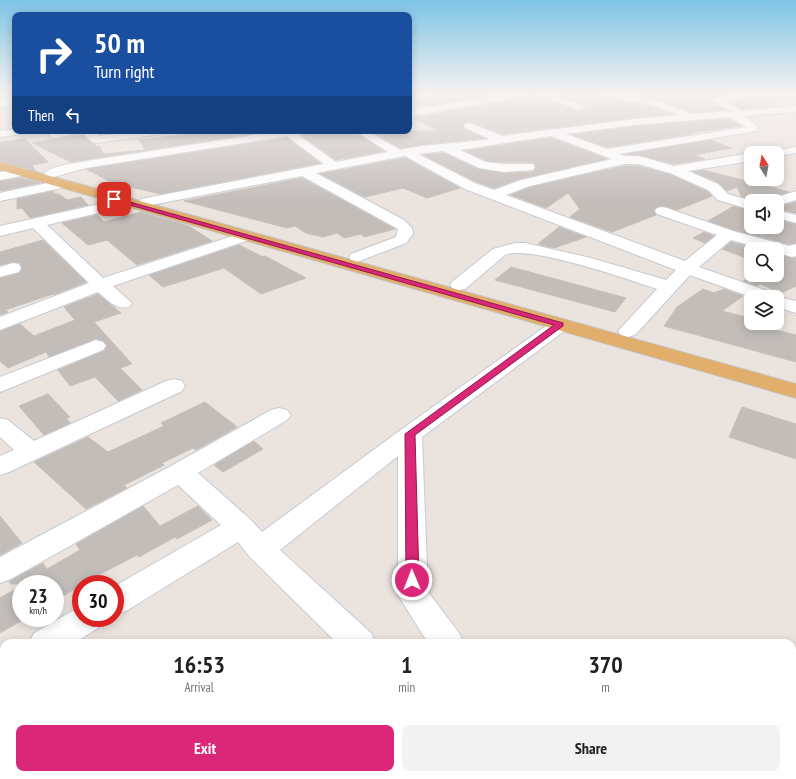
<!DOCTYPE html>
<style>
body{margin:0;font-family:"PT Sans Narrow",sans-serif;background:#f2f2f2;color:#202124;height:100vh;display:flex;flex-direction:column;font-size:15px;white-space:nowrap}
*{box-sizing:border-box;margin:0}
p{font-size:13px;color:#757577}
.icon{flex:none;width:22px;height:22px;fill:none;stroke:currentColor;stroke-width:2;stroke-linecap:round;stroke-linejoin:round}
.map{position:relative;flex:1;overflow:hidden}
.side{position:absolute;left:0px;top:639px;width:796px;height:140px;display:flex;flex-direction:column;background:#fff;border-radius:12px 12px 0 0;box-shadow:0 2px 10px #0003}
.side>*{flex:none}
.top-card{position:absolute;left:12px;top:12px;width:400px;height:122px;border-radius:8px;box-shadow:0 2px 10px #0003;background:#1a4fa0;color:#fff;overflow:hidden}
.needle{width:26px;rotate:349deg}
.controls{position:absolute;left:744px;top:146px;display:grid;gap:8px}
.controls a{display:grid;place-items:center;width:40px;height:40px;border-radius:8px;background:#fff;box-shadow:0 2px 10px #0003;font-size:20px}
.speed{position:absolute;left:12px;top:575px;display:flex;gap:8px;font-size:20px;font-weight:700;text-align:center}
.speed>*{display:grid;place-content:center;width:52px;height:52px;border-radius:50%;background:#fff;box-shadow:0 2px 10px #0003;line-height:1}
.speed small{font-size:10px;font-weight:400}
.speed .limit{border:6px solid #d22;background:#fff;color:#111}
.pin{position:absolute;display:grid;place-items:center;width:34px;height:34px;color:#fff;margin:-17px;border-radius:8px;box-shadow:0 2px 6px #0006}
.me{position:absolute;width:44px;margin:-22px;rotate:359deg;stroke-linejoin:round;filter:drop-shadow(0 0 3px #0008)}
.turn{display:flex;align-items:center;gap:14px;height:84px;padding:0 16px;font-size:18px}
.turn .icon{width:52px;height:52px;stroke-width:2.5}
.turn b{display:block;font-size:28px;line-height:34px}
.then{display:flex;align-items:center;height:38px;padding:0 16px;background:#0003;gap:8px;font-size:15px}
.eta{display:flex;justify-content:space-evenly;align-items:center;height:68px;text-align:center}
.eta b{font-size:24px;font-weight:700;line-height:28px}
.action{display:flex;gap:8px;margin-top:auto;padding:8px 16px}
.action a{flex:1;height:46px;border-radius:8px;background:#db2777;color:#fff;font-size:16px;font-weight:700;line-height:46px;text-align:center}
.action a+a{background:#f2f2f2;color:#202124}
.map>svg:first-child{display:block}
.building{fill:#c3bdba;stroke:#c6beb8}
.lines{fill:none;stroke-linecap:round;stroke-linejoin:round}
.minor-casing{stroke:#c5cbd2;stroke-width:2}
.major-casing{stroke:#c3c3c3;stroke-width:2}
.minor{fill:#fff;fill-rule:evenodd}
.major{fill:#e1ae6c;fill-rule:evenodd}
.route{fill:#db2777;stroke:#8e194d}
</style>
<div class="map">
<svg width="796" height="779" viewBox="0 0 796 779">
<rect width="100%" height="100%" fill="#ebe3de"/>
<g class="building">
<polygon points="427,94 495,94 424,106 417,103 440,100"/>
<polygon points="529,94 537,94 576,110 583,110 585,106 557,94 598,94 603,98 651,106 673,114 634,118 503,134 469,122 464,123 464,129 485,138 422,145 400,148 371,131 439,131 413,118 524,98"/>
<polygon points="633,94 728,94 713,98 710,101 726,110 692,112 654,98"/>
<polygon points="755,97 777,103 769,105 775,106 741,109 730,103"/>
<polygon points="729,119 741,126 688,133 691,134 607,147 572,135 634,126"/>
<polygon points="196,131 270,131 71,162 32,143 83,135 96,146 99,146 104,154 145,150 139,140 197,133"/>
<polygon points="306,131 354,131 384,151 336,160 301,135 305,134"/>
<polygon points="287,138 320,163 161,194 113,183 86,169"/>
<polygon points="551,138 607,159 521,179 494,188 476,182 423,155 443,153 478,169 504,173 533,172 536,166 533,162 504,162 486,161 465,151"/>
<polygon points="25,139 48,162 32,165 36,171 0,161 0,142"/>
<polygon points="709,140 732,148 694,155 705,159 674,164 639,155 625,154"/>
<polygon points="405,158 460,188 427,198 403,188 365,197 320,174"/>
<polygon points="624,166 638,166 669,174 707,191 712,196 677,210 662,206 657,207 654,210 656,215 612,232 570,217 580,209 568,193 546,208 511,195 530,187"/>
<polygon points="703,170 770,187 789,192 772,198 770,201 752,201 741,196 737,187 727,191 719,183 693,172"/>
<polygon points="21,178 40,183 0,191 0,181"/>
<polygon points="302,178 395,229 364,237 361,234 344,238 337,233 323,237 306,233 295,226 287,228 184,201"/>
<polygon points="53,191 55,194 59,194 67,200 81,197 88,205 30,218 22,208 17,209 17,199"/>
<polygon points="796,202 796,213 777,209 777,207"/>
<polygon points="734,206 751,211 751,227 777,227 777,220 796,224 796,243 789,244 733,230 708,221"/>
<polygon points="141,212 189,226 212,241 137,265 107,240 88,245 62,223 97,215 104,222"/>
<polygon points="559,227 586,237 554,248 538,244"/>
<polygon points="704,232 714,236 705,243 693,238"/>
<polygon points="43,240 86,282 54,295 53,294 5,310 8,312 0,315 0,278 19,273 22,269 20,263 13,262 0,265 0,252"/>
<polygon points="731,242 758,249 751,249 751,260 722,249"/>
<polygon points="239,245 263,257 265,256 306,278 261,294 224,268 163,287 149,275"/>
<polygon points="777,255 792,258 796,258 796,286 781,293 760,284 757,286 743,281 757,275 777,275"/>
<polygon points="511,267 626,298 615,312 495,280"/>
<polygon points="703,289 714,293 724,289 743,296 722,311 750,318 748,323 796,335 796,362 664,326 677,307"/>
<polygon points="98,294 121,313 94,322 132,364 120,368 142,390 118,401 95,377 70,386 58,370 104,351 107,345 103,341 96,339 49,357 46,352 8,368 0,361 0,331 20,324 34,336 75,320 64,307"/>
<polygon points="48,394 70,417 66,419 71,423 44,435 19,406"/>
<polygon points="205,402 237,427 196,450 193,448 162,463 164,465 124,485 127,488 86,509 34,462 88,437 108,452 164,426 161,423"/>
<polygon points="742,407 796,424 796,459 729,437"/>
<polygon points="254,441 263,449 223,472 214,465"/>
<polygon points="143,506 160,526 198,506 212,520 177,539 175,537 139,557 137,555 81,584 81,585 55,601 55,584 11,584 9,581 43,563 47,569 80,550 76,544"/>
<polygon points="0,516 22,543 0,555"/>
<polygon points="21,586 21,621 0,633 0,598"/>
</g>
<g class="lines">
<defs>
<g id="minor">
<polygon points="506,94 528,94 524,97 409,116 409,110"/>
<polygon points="538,94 552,94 582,105 584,107 582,109 576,109"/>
<path d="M599 94H622L653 99 692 114 732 111 711 101 713 99 736 94H755L754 96 726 102 740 109 739 111 796 106V112L742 116 756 124 758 129 757 131 619 154 625 156H639L674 166 751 153V161L688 171 718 184 728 194 751 201V210L718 200 708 190 670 173 638 164H624L530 186 506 195 685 261 717 235 657 214 655 211 657 208 662 207 667 208 733 231 789 246 796 244V256L792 257 777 253V249H764L731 240 699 267 773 293 775 296 796 301V313L777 307V297H751L690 275 635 335 628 337 621 335 618 331 657 289C630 280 527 244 505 255L465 289 459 290 453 289 450 285 453 281 493 249 515 243H525L591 258 666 280 676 270 465 189 405 156 316 173 404 220 412 228 413 234 406 243 357 262 351 260 349 257 351 254 396 237 398 229 302 176 146 206 141 205 139 202 141 199 146 198 324 164 287 136 86 168 50 178 46 177 44 174C49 166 76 163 86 161L280 131H305L304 133 298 135 336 162 388 152 355 131H368L400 150C430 143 460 144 490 139L465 128 464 126 465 124 469 123 503 136 634 119 680 115 651 105 603 97ZM729 117 746 127 607 149 566 134 634 125ZM551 136 612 159 521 180 494 190 475 183 418 154 443 151 479 168 504 172 533 170 535 167 533 164H504L486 162 460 150Z"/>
<polygon points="15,99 15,105 0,107 0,101"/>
<polygon points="15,129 15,131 26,131 21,134 0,137 0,131"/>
<polygon points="47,131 93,131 99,136 138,131 166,131 161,134 96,143 92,142 82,132 55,138 51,137"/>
<polygon points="796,147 796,153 777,156 777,153 769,153 771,151"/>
<polygon points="22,168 26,169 28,172 26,175 0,180 0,172"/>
<polygon points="61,180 66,181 68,184 66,187 0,201 0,193"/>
<polygon points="796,191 796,200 777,206 777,201 771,201 772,199"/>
<path d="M127 198 132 199 134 202 132 205 47 225 103 278 242 233 247 231 252 233 255 236 252 239 113 286 132 303 129 307C116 310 108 300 98 292L0 330V317L89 283 33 228 0 236V226Z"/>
<polygon points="777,210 796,215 796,223 777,218"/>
<polygon points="13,263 19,264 21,268 19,272 0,277 0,267"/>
<polygon points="560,319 567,321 570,325 567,329 422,437 428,592 459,633 464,643 428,643 398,595 398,456 280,550 371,633 376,643 337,643 250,557 238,542 126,611 115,615 115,586 221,525 178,485 11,579 0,583 0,557 171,466 271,410 279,408 287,410 291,415 287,420 198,473 251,520 262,532 402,429 553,321"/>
<polygon points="96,340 103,342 106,346 103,350 0,392 0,377"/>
<polygon points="174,379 182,381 185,386 182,391 9,472 0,475 0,456 14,450 0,437 0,418 8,420 34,441 166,381"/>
<polygon points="81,606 81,618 103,618 98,628 74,643 29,643 34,633"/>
<polygon points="4,652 4,684 0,686 0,654"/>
<polygon points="796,738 796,779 759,779 761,775 792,775 792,740"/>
<polygon points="133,775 175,775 174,779 131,779"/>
<polygon points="523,775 563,775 565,779 524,779"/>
</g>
<polygon id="major" points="0,162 796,384 796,398 0,170"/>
</defs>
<use href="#minor" class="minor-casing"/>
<use href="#major" class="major-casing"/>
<use href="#minor" class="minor"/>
<use href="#major" class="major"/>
</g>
<linearGradient id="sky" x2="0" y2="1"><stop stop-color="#7dc4e5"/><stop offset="0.46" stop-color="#f6f2f0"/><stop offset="1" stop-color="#f6f2f0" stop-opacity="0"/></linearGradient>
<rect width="796" height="203" fill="url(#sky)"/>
<polygon class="route" points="112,197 563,323 563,326 415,435 419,580 417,584 412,586 408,584 406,580 405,434 554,325 112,200"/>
</svg>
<div class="controls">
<a><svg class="needle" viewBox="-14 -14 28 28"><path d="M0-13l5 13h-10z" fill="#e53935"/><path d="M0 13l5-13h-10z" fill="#757577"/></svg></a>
<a><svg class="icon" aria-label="sound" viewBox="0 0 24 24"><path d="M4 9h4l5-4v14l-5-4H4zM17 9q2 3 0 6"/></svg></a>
<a><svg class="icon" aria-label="search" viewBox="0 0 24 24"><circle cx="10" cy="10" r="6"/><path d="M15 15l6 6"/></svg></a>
<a><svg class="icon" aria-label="layers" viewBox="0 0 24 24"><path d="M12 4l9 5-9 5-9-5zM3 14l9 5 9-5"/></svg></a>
</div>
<div class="speed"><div>23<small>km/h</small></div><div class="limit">30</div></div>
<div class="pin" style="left:114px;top:199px;background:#d93025"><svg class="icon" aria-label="arrive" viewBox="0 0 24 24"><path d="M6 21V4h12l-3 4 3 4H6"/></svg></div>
<svg class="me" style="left:412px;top:580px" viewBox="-20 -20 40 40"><circle r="17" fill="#db2777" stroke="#fff" stroke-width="3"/><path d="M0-11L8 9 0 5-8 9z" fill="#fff"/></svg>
<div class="top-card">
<div class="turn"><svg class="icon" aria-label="right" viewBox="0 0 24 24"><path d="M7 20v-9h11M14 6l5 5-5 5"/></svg><div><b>50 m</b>Turn right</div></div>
<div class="then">Then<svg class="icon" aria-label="left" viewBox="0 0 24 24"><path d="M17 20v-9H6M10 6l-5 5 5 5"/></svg></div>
</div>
<section class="side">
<div class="eta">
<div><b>16:53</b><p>Arrival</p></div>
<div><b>1</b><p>min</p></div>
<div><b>370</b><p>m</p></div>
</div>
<div class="action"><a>Exit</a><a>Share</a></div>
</section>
</div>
